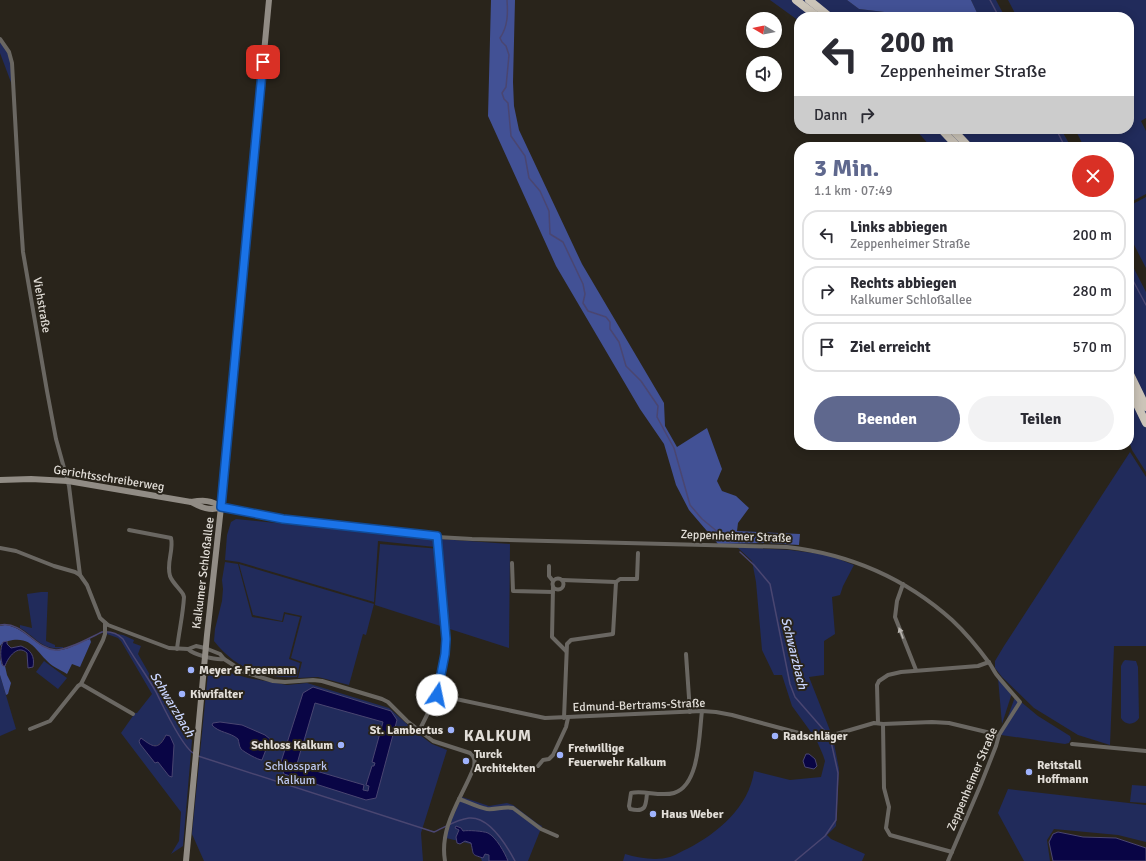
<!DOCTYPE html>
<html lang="de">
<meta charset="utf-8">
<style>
body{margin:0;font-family:Signika,sans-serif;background:#f2f2f3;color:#2b2b33;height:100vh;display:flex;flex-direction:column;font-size:15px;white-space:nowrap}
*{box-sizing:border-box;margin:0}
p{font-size:13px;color:#7c7c81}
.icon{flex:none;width:22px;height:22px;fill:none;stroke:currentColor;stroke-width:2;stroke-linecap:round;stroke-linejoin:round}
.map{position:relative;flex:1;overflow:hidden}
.side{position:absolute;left:794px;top:142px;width:340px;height:308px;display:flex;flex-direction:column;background:#fff;border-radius:16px;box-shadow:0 2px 10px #0003}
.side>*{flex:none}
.top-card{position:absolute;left:794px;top:12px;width:340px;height:122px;border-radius:16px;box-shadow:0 2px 10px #0003;background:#fff;color:#2b2b33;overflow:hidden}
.needle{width:26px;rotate:280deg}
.tools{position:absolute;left:746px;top:12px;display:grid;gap:8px}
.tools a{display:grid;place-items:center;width:36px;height:36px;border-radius:50%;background:#fff;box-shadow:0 2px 10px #0003;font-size:20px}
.pin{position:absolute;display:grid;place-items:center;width:34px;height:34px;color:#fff;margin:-17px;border-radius:8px;box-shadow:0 2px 6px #0006}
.me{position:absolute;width:44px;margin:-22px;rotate:11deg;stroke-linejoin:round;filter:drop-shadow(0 0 3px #0008)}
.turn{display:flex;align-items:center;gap:14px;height:84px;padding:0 20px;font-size:18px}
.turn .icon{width:52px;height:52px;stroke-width:2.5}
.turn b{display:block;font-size:28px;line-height:34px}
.then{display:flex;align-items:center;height:38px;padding:0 20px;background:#0003;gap:8px;font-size:15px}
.round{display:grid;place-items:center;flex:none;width:42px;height:42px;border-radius:21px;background:#f2f2f3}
.headline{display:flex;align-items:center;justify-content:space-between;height:68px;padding:0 20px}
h1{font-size:24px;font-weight:700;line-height:30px;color:#5f688e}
.action{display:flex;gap:8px;margin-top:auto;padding:8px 20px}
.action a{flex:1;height:46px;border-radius:24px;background:#5f688e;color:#fff;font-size:16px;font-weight:700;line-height:46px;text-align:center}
.action a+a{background:#f2f2f3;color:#2b2b33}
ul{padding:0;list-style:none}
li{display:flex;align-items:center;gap:12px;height:50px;margin:0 8px 6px;padding:0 12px;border:2px solid #e1e1e2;border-radius:16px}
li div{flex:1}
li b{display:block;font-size:15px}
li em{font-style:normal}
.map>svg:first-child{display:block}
.green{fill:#212b5b;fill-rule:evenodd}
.forest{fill:#425195}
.water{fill:#090545;stroke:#4a4671;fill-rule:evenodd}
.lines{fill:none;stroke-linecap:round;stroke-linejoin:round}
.stream{stroke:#4a4671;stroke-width:1.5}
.street{stroke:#6a6762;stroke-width:4}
.secondary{stroke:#918c85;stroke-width:6}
.highway{stroke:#cbc4b8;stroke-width:8}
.oneway{fill:#b8b4af}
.route-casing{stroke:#114b97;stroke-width:10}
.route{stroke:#1a73e8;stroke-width:7}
.poi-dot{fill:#9fb3fd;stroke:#29241b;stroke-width:1.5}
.labels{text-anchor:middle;stroke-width:4;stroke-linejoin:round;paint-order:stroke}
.street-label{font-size:12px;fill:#e2ded8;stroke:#29241b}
.poi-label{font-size:12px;font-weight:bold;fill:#e2ded8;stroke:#29241b;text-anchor:start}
.park-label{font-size:12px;fill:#bac6ee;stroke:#29241b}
.water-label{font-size:13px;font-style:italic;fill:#c9d5fd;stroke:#29241b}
.district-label{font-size:16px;font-weight:bold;letter-spacing:1px;fill:#e2ded8;stroke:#29241b}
</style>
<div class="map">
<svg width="1146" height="861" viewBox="0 0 1146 861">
<rect width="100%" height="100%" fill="#29241b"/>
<g class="green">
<polygon points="770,0 847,0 859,9 926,17 799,17 799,21"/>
<polygon points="971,0 996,0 1005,17 979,17"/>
<polygon points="1008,0 1146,0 1146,118 1141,121 1146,131 1146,194 1129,203 1129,147 1084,147 1075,129 1129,129 1129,17 1017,17"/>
<polygon points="0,40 10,57 12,85 0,53"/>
<polygon points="915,129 1061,129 1071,147 931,147"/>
<polygon points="1146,197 1146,268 1129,235 1129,206"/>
<polygon points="1129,259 1146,292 1146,472 1132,450 1129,441"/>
<polygon points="1130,452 1146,477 1146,646 1114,646 1110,745 1078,735 1034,708 1002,677 995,668 995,661 1004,646"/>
<polygon points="236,519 433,539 435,547 378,541 374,602 239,562 225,560 227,535 231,522"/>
<polygon points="440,539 510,544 509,648 375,605 380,544 441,549"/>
<path d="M737 547 790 550 828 555 854 565 843 586 840 595 832 597 835 634 824 641V675L809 677 833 738 839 769 836 826 827 835 831 839 865 854 862 861H623L625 854C639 858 656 861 670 857 676 855 682 851 687 849 718 833 749 807 754 771L790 780 821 777 825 761 823 755 816 739 792 706 782 675H774L762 650 756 582 752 561Z"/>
<path d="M225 562 238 564 252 617 283 622 285 614 300 617 289 659 300 663 297 677C262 679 235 668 214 641L215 629 222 601 223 589 222 580Z"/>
<polygon points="239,564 374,604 366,635 363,634 349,685 318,677 298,678 302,662 291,658 302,616 284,612 282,621 253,615"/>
<path d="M41 592H48L46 641 55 645V647H63V648C42 651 36 637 20 628V625L32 628 27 594Z"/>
<path d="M107 632 123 635 134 640 133 643 141 646 138 654 184 735 192 740 183 846 171 854 179 841 181 812 121 733 135 713H137L152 694 121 641 118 638 107 634ZM165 736 174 745C172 756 173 766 171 776L158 762 148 744C157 748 161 744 165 736Z"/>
<path d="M1125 660 1136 661 1138 667 1139 718C1135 725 1125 726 1121 718V666L1123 662Z"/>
<polygon points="44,661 67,678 58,689 36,672"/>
<polygon points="213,668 248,678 287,685 307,683 389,708 417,733 432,744 447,750 421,833 423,861 204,861 192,834 208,673"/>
<polygon points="0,675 16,729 0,736"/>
<polygon points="998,678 1012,693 1002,724"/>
<polygon points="1015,697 1038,716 1070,736 1071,739 1069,743 1065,744 1001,735"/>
<polygon points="1132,785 1146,786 1146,803 1130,802"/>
<polygon points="1008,789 1146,805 1146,842 1118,835 1054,829 1047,840 1050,861 1024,861 998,813"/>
<polygon points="462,797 489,806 507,803 513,805 538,824 542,826 528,861 482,861 475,845 446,838 451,821"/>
</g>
<g class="forest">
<polygon points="491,0 515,0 513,82 514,106 519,130 582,264 664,403 665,426 677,447 707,428 722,469 717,481 722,491 736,496 749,508 738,523 737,531 800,534 799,545 768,543 718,544 689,510 676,485 664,444 640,409 556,266 488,116"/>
<polygon points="847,0 971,0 979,17 926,17 859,9"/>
<path d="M5 625C27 627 38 653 61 650 70 649 80 642 90 639L91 642 80 667 72 664 67 674C63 671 57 669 53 666 36 654 34 635 8 641 3 642 3 642 0 646V626Z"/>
<polygon points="0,658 2,665 5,666 7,675 11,683 8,694 6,695 0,675"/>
</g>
<g class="water">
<path d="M7 641V644L11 648 21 646C31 650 35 656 33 667L28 668 27 653C18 644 8 657 5 666H3C0 659 0 648 3 642Z"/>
<path d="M313 687 391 711 397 720 376 798 366 800 284 774 280 765 303 693ZM315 703 383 722 372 762 375 763 374 766H372L366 785 369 786 368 791 363 790 364 785 299 766 298 770 292 769 294 763 297 764 302 746 301 745V743L303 744Z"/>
<path d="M220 722 242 725 265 735 270 739 262 760C258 760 244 752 241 749 239 746 239 742 238 739 230 732 219 733 212 725L213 723Z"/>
<path d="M166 735 170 736 174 745 172 777 169 776 158 762 155 763 140 744 139 741 141 738C153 747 158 751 166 735Z"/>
<polygon points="806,754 809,754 815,759 817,766 814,769 805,767 803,761"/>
<path d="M456 826 461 828 463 831C468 830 483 831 488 833 496 837 505 853 508 861H489V855L485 854 483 858C471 854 474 856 471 843L465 841 460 844 457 843 456 837 459 830 455 828Z"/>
<polygon points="1058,832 1083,837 1116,838 1146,848 1146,861 1053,861 1049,842 1053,834"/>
</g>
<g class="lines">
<g class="stream">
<path d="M507 0C508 14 508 26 500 38L502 42 506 46 509 55 506 87 502 93 504 99 508 103 511 136 525 156 529 178 540 191 549 211 550 234 563 242 583 284 585 294 583 303 588 311 606 317 610 322V329L619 342 626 366 641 381 658 406 657 417 674 448 690 505 702 519 730 542"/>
<polyline points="990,0 999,17"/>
<polyline points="1056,129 1065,147"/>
<polyline points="1129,273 1146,305"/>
<polyline points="740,552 754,565 770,584 790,684 795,697 830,737 838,773 836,820 825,836 795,861"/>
<path d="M0 625C24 621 34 649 56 650 69 650 89 638 102 632 111 631 117 633 123 639 133 657 146 674 156 692 163 706 181 745 193 753"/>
<path d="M198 756 434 832C445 827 458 819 469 818 490 816 507 846 515 861"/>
</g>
<g class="street">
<polyline points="0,39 9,52 12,63 20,208 23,252 47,391 56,439 69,486 80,575"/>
<path d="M221 507 283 519 437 537 472 539 787 547C849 554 905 578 952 620 966 633 979 649 990 664 992 667 994 671 996 674 1004 684 1012 693 1020 702L999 735 996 746 981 784 948 861"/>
<path d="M129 530 171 538C174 550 166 563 170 576 172 582 179 588 183 594L184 597C183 615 179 631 177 649"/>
<path d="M0 548 16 551 54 566 75 572 80 575 87 585 100 618 108 625 169 648 188 649 196 646 205 648 220 654 224 659 244 672 273 681 285 682 313 680 322 681 382 699 388 702 407 721 433 741 470 753C475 757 475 761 474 767 462 798 439 826 445 861"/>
<polyline points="512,563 513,591 553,592"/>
<polyline points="549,566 549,576 553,581"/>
<circle cx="558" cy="584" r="5.5"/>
<polyline points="562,580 616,582 620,579 637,579 638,553"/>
<polyline points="903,584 897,601 895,617 916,670"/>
<polyline points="553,587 552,637 566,651"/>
<path d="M188 649C194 655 215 660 224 659"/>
<polyline points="686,654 690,712"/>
<polyline points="81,684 133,714"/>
<polyline points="437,695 545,718 702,711 716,712 732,715 810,736 833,735 874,723 883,724 932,722 949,723 999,735"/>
<polyline points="564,718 567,644 571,640 613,634 616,582"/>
<polyline points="878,723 877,685 879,681 888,675 901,672 978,666 989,662"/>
<polyline points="883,724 884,788 889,807 886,828 890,835 952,852"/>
<polyline points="30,729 50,721 78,686 81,684 103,640 105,634 105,623"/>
<polyline points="419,731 437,695 445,654 446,639 441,574 437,537"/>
<polyline points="1072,744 1146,751"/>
<polyline points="538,766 543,760 549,759 553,755 566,727 568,718"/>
<path d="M647 793C646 806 646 813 630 809L629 806 631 793C644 790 660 797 674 793 700 785 699 734 702 711"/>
<path d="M459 799C468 802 477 807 487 809 496 810 504 806 513 808L541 829 557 836"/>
</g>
<g class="secondary">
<path d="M0 480 31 479 68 481 191 502C203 500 212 500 221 507"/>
<path d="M191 502C200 507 212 512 221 507"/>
<polyline points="186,861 207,635 221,507 269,0"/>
</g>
<g class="highway">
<polyline points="796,0 818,17"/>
<polyline points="809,0 830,17"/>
<polyline points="941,129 958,147"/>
<polyline points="952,129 969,147"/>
<polyline points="1129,372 1146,407"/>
<polyline points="1129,388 1146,423"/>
</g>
</g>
<defs><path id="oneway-solid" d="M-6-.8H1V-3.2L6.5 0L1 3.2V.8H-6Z"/></defs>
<use class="oneway" href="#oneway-solid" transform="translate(901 633) rotate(-111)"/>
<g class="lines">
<defs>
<polyline id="route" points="263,62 221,507 283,519 437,536 446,639 445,654 437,695"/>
</defs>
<use href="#route" class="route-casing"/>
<use href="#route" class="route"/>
</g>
<g class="poi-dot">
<circle cx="191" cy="670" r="4"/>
<circle cx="182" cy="694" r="4"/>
<circle cx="451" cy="730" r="4"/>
<circle cx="775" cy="736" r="4"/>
<circle cx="341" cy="745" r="4"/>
<circle cx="560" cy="755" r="4"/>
<circle cx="466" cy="761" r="4"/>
<circle cx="1029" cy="772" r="4"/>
<circle cx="653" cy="814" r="4"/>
</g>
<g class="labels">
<g class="street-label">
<text transform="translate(42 305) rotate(80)" y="4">Viehstraße</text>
<text transform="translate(109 478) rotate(9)" y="4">Gerichtsschreiberweg</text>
<text transform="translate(736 536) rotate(2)" y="4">Zeppenheimer Straße</text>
<text transform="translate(203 573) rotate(-83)" y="4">Kalkumer Schloßallee</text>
<text transform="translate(639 705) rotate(-2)" y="4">Edmund-Bertrams-Straße</text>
<text transform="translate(972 779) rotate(-67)" y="4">Zeppenheimer Straße</text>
</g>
<g class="poi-label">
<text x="199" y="674">Meyer &amp; Freemann</text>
<text x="190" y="698">Kiwifalter</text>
<text x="443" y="734" text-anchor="end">St. Lambertus</text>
<text x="783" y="740">Radschläger</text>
<text x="333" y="749" text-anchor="end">Schloss Kalkum</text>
<text x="568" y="752">Freiwillige<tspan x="568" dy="14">Feuerwehr Kalkum</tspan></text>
<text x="474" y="758">Turck<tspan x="474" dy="14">Architekten</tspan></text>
<text x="1037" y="769">Reitstall<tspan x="1037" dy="14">Hoffmann</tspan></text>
<text x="661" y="818">Haus Weber</text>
</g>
<g class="park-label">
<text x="296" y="770">Schlosspark<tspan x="296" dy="14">Kalkum</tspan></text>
</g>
<g class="water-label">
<text transform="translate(795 653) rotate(76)" y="5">Schwarzbach</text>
<text transform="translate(173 704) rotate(59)" y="5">Schwarzbach</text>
</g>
<g class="district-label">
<text x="498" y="741">KALKUM</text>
</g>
</g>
</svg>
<div class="tools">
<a><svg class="needle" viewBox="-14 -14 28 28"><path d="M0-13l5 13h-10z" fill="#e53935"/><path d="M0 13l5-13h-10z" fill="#7c7c81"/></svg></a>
<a><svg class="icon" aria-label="sound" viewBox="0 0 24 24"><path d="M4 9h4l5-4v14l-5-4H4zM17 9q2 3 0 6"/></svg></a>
</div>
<div class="pin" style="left:263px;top:62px;background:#d93025"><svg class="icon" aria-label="arrive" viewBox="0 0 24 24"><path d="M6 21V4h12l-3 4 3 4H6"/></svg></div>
<svg class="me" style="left:437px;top:695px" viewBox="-20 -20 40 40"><circle r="19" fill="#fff"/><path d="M0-13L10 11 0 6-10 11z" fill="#1a73e8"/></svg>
<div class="top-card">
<div class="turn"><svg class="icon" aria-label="left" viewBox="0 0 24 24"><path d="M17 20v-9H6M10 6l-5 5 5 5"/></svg><div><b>200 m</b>Zeppenheimer Straße</div></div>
<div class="then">Dann<svg class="icon" aria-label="right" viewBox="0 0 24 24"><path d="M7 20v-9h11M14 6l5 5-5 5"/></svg></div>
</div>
<section class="side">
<div class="headline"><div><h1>3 Min.</h1><p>1.1 km · 07:49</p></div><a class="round" style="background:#d93025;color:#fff"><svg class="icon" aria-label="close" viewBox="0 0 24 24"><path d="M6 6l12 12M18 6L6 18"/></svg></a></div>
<ul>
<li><svg class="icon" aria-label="left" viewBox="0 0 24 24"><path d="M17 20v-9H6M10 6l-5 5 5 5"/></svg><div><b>Links abbiegen</b><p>Zeppenheimer Straße</p></div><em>200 m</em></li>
<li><svg class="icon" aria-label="right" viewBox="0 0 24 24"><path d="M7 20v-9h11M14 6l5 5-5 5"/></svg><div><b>Rechts abbiegen</b><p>Kalkumer Schloßallee</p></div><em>280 m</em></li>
<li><svg class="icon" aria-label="arrive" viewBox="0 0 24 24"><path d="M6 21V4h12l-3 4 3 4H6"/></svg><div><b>Ziel erreicht</b></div><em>570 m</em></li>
</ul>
<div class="action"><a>Beenden</a><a>Teilen</a></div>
</section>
</div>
